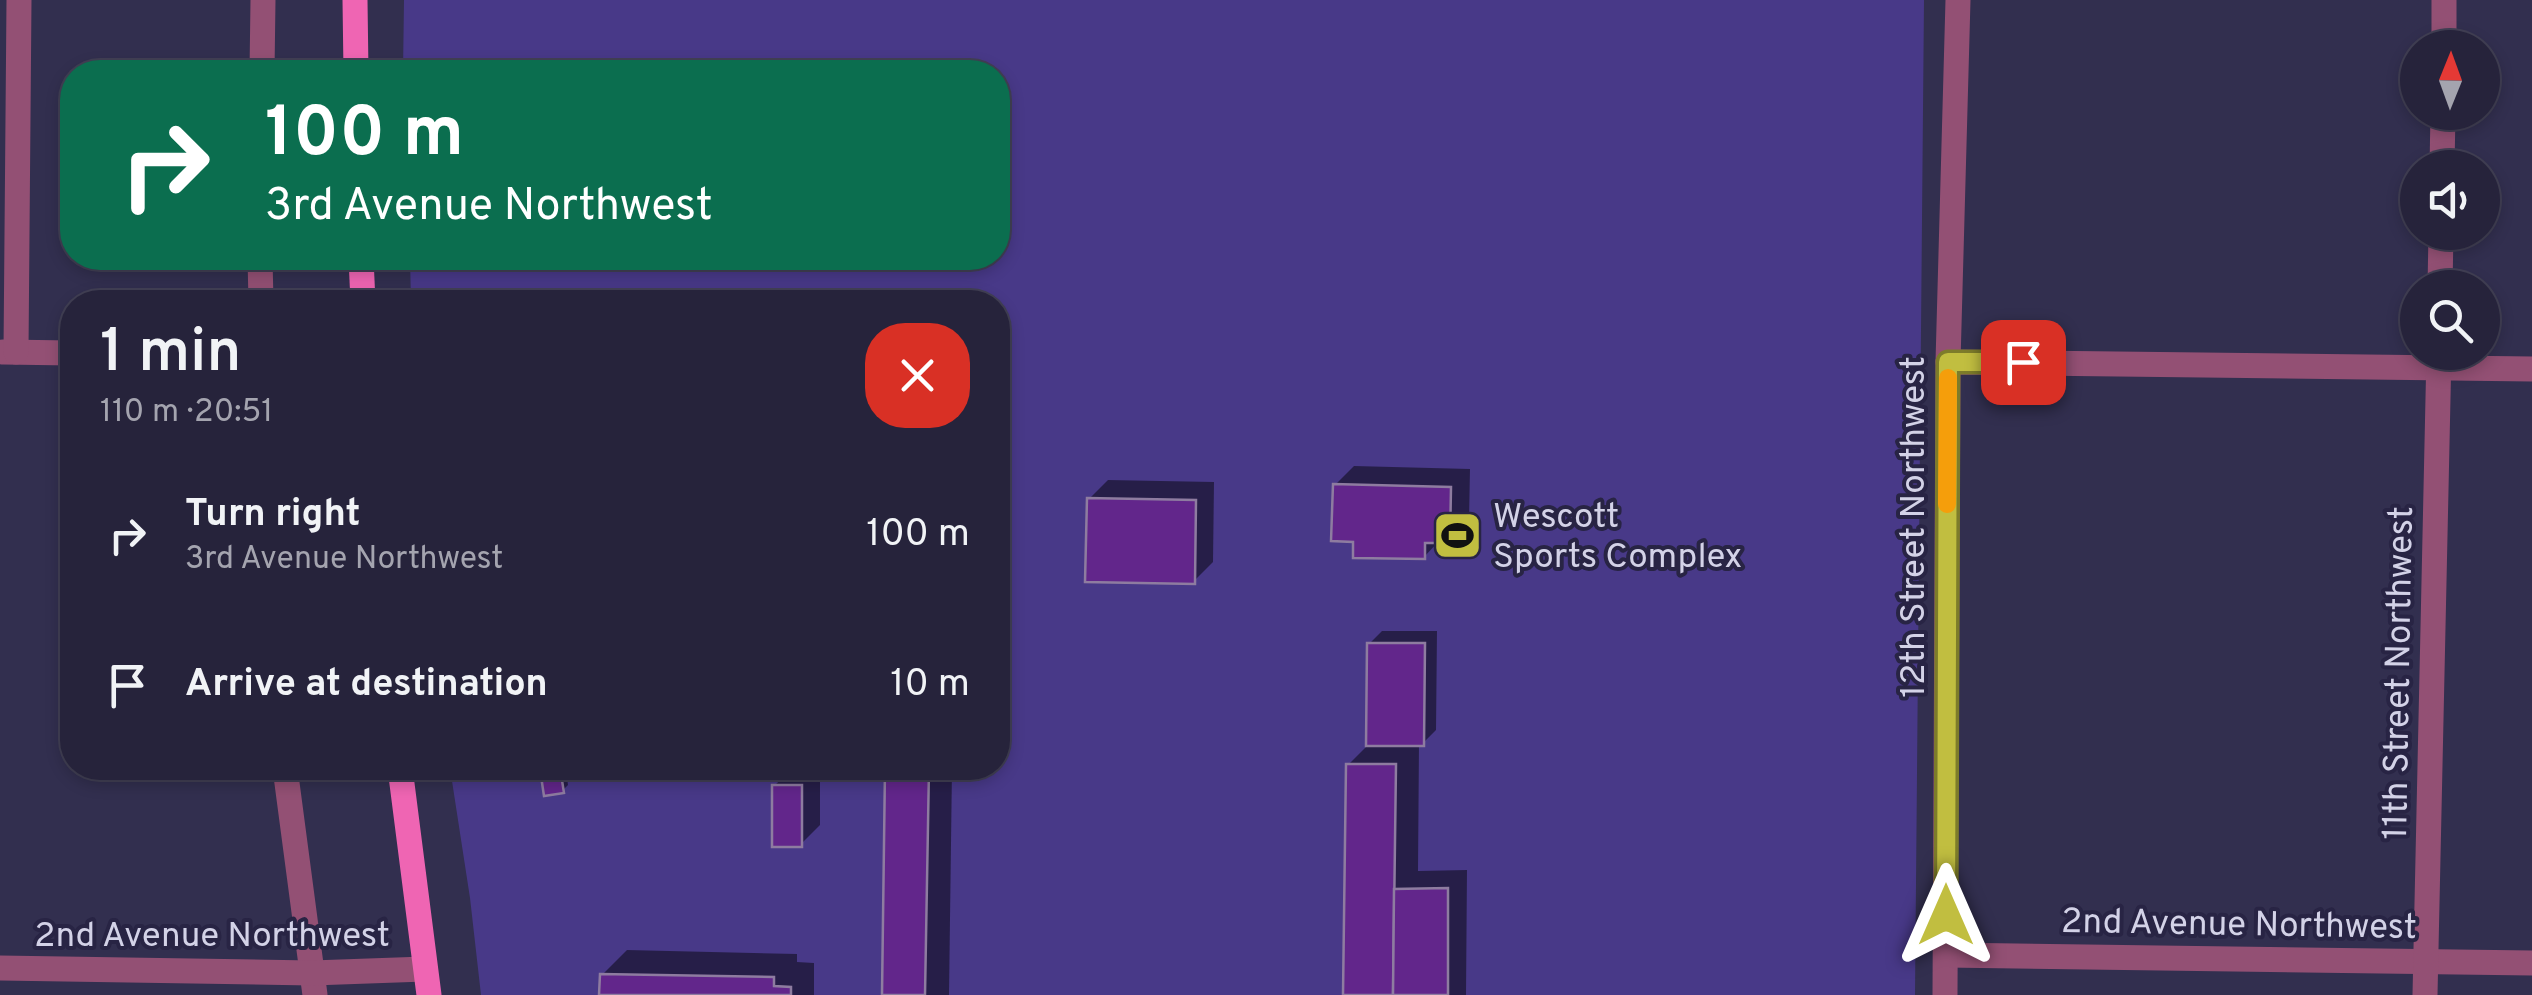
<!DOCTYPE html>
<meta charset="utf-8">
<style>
body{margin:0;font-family:Overpass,sans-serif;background:#322f46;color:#f1f3f6;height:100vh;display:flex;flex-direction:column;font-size:38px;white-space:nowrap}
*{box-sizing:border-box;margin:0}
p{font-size:32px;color:#a4a4af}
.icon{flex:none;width:55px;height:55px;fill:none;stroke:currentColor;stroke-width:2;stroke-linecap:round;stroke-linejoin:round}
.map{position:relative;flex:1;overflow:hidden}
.details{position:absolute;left:60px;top:290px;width:950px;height:490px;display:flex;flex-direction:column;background:#26233b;border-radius:40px;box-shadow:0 5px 15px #0003,0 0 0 2px #424055}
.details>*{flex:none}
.top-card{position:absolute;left:60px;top:60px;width:950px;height:210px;border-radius:40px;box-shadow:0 5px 15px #0003,0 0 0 2px #424055;background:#0b6e4f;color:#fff;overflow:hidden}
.needle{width:65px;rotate:1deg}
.buttons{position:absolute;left:2400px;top:30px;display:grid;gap:20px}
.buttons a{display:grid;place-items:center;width:100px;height:100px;border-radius:50%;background:#26233b;box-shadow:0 5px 15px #0003,0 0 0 2px #424055;font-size:50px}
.pin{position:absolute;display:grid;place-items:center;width:85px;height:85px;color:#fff;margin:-42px;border-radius:20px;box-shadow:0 5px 15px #0006}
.me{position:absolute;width:110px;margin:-55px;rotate:0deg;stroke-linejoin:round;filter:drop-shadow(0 0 8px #0008)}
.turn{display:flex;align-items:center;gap:35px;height:210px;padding:0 40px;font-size:45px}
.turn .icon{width:130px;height:130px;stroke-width:2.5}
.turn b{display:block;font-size:70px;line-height:85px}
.round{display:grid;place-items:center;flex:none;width:105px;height:105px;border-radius:40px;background:#322f46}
.summary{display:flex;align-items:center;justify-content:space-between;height:170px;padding:0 40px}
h1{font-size:60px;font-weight:600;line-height:75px}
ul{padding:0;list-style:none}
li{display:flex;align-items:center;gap:30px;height:150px;padding:0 40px}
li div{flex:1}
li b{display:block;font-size:38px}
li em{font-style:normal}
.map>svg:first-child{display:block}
.green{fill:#483988}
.shadow{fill:#0007}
.building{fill:#62268b;stroke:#8e7ca0;stroke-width:2.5}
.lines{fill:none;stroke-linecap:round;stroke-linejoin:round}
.minor{stroke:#935074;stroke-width:25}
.major{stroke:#ef65b3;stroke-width:25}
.route-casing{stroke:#7d7c2a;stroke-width:25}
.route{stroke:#c1be40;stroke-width:18}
.slow{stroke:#f59e0b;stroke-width:18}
.labels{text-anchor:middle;stroke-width:8;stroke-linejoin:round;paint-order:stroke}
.poi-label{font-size:35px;fill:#d3d2e7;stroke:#282444;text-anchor:start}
.street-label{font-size:35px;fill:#d3d2e7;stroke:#282444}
</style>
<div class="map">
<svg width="2532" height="995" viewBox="0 0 2532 995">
<rect width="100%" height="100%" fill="#322f4f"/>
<polygon class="green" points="404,0 1924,0 1915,995 481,995 470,898 450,768 998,768 998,302 411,302 410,258 998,258 998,72 403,72"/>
<g class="shadow">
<polygon points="1354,466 1470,469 1469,521 1449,541 1440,540 1424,557 1356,540 1335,485"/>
<polygon points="1108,480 1214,482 1213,562 1194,581 1089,499"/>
<polygon points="1382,631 1437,631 1436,730 1423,743 1419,743 1418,871 1467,870 1466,995 1346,995 1348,765 1369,744 1369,644"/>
<polygon points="793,768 820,768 820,825 801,844 774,786"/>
<polygon points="887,768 952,768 949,995 884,995"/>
<polygon points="566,769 568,785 562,791 544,777 550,771"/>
<polygon points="627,950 797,954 797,962 814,963 814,995 602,995 602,975"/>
</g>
<g class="building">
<polygon points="1333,484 1451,487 1450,543 1425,543 1425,559 1353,558 1353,542 1331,541"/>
<polygon points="1087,498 1196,500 1195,584 1085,582"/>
<polygon points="1367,643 1425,643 1424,746 1366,746"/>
<polygon points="1346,764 1396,764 1393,995 1343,995"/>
<polygon points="885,768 929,768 925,995 882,995"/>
<polygon points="561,774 564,793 544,796 541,776"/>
<rect x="772" y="785" width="30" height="62"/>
<polygon points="1448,888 1448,995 1393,995 1394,889"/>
<polygon points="600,974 774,977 774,986 791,987 791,995 599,995"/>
</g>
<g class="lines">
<g class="minor">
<polyline points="2444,48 2444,0"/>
<polyline points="262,72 263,0"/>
<polyline points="2442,168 2443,112"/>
<polyline points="260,258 261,302"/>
<polyline points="2440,288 2441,232"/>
<polyline points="3,352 72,353"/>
<polyline points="16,352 19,0"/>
<polyline points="1948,362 2532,369"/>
<polyline points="285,768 315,995"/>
<polyline points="1946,955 2532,963"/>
<polyline points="0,968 312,973 425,969"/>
<polyline points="1945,995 1948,362 1958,0"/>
<polyline points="2425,995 2439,352"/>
</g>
<g class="major">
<polyline points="355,0 356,72"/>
<polyline points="361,258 363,302"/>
<polyline points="400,768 429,995"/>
</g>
</g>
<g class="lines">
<defs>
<polyline id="route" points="1946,915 1948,362 2023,362"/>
</defs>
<use href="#route" class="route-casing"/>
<use href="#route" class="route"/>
<polyline class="slow" points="1947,504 1948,378"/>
</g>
<defs>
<symbol id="stadium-square" viewBox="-11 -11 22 22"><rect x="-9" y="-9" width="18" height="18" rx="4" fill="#c1be40" stroke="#282444"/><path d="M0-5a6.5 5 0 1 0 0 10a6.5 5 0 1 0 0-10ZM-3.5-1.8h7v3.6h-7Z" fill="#111"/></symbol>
</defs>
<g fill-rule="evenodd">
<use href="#stadium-square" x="1430" y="508" width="55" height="55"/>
</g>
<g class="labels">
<g class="poi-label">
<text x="1493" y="527">Wescott<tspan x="1493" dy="40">Sports Complex</tspan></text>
</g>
<g class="street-label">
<text transform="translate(1912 527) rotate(-90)" y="12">12th Street Northwest</text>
<text transform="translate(2397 673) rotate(-89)" y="12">11th Street Northwest</text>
<text transform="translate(2239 923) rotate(1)" y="12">2nd Avenue Northwest</text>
<text x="212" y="946">2nd Avenue Northwest</text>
</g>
</g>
</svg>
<div class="buttons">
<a><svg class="needle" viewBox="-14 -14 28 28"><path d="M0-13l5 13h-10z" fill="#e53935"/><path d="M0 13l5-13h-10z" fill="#a4a4af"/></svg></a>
<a><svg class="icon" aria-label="sound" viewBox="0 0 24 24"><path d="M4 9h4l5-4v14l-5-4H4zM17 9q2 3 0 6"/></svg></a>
<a><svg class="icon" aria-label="search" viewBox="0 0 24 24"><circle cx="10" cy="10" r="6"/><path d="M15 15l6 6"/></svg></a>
</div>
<div class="pin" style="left:2023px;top:362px;background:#d93025"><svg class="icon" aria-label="arrive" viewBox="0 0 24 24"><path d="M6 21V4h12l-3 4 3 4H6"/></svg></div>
<svg class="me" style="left:1946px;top:915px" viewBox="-20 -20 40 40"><path d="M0-17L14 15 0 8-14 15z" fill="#c1be40" stroke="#fff" stroke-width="4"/></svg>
<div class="top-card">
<div class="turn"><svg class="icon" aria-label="right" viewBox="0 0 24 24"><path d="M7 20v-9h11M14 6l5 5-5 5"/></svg><div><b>100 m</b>3rd Avenue Northwest</div></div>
</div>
<section class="details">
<div class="summary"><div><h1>1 min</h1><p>110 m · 20:51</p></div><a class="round" style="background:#d93025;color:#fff"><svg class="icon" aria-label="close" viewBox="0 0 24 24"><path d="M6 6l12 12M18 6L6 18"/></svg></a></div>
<ul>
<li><svg class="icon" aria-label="right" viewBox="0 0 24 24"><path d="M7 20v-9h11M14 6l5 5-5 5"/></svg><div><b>Turn right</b><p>3rd Avenue Northwest</p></div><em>100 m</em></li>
<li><svg class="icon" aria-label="arrive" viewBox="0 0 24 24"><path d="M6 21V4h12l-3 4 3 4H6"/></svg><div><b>Arrive at destination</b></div><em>10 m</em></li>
</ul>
</section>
</div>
